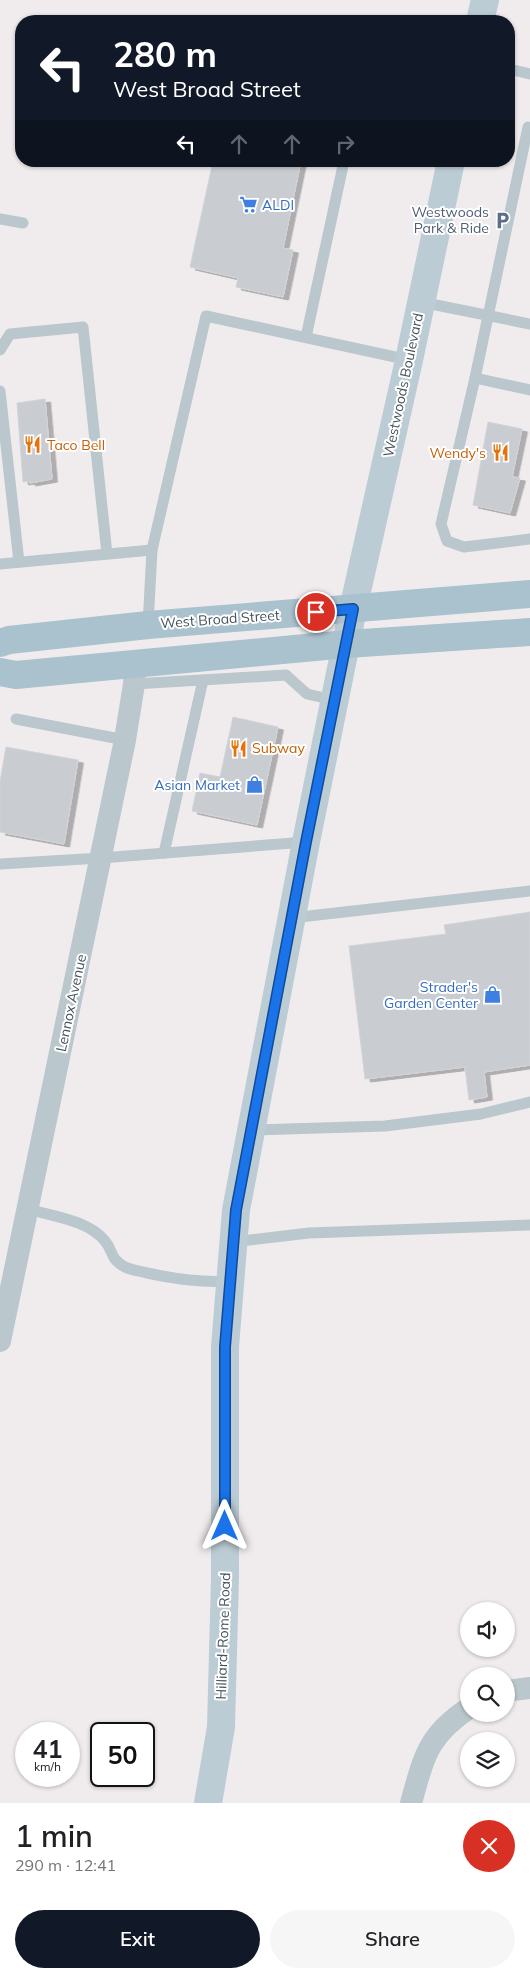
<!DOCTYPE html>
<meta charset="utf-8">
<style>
body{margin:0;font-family:Mulish,sans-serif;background:#f6f6f6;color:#202124;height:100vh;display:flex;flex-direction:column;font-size:19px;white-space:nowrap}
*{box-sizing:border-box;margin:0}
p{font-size:16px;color:#757577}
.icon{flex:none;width:28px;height:28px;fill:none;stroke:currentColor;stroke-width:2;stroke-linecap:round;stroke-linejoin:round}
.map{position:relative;height:1803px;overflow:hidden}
.side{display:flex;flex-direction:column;background:#fff;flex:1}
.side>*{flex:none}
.guide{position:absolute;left:15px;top:15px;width:500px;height:152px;border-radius:20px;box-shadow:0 1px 4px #0004;background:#111827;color:#fff;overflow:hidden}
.buttons{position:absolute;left:460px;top:1602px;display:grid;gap:10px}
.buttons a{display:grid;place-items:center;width:55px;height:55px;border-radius:50%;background:#fff;box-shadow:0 1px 4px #0004;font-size:25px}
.speed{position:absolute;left:15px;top:1722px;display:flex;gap:10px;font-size:25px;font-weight:700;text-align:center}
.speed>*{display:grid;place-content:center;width:65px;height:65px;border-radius:50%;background:#fff;box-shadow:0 1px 4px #0004;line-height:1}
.speed small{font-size:12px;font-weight:400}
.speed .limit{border:2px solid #111;border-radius:8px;background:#fff;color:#111}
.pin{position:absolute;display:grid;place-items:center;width:42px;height:42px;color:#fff;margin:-21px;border:2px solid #fff;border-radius:50%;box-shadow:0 1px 5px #0007}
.me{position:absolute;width:55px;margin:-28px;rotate:0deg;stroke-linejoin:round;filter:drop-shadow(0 0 4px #0008)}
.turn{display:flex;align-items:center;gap:18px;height:105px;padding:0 15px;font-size:22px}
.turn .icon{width:65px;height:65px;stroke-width:2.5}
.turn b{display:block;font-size:35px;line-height:42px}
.lanes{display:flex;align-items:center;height:48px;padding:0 15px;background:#0003;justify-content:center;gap:25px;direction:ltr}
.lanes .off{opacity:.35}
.round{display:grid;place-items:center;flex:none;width:52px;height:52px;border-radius:26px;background:#f6f6f6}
.overview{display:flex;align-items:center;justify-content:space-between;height:85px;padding:0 15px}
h1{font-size:30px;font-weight:600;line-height:38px}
.primary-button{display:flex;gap:10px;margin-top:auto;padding:10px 15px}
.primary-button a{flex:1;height:58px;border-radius:30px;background:#111827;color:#fff;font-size:20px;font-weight:600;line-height:58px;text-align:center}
.primary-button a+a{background:#f6f6f6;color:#202124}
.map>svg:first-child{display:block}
.building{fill:#c9cdd2;stroke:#d0d4d9;filter:url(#shadow)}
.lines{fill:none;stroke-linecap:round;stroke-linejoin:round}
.lane{stroke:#bac7cd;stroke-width:11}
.street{stroke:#bac7cd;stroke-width:22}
.secondary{stroke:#bcccd5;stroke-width:28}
.primary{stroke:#aac1ce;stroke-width:28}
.route-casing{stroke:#114b97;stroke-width:12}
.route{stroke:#1a73e8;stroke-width:9}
.labels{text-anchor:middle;stroke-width:4;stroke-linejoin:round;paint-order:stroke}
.shop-label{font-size:14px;fill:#366cbe;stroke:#fff;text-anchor:end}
.service-label{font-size:14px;fill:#4e5e75;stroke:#fff;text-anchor:end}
.street-label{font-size:14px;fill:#44535b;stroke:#fff}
.food-label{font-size:14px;fill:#c56008;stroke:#fff;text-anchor:start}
</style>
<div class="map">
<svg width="530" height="1803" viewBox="0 0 530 1803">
<defs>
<filter id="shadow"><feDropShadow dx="5.5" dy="3" stdDeviation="0" flood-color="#0004"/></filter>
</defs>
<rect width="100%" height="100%" fill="#f0eced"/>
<g class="building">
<polygon points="213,161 301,161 283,248 293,250 283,297 236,287 238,278 190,267"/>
<polygon points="45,399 52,479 30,483 30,481 23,482 17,403"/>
<polygon points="488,422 522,429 512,477 520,478 510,513 473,505"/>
<polygon points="233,717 278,727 257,825 192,811 200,773 220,777"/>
<polygon points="6,747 78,760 64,844 0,832 0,782"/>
<polygon points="530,912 530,1065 484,1072 487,1097 469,1100 465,1067 365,1079 349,946 446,934 444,925"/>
</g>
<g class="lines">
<g class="lane">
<polyline points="509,69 530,74"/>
<polyline points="0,219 23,223"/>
<polyline points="421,302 530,324"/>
<polyline points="306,337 344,161"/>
<polyline points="0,350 10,334 83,327 107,554"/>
<polyline points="475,378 528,127 530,128"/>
<polyline points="530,390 475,378 441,524 447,541 464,547 530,539"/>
<polyline points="0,391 19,562"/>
<polyline points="0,564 152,550"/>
<polyline points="148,625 152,550 206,316 409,360"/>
<polyline points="134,684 286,675 307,694 334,700"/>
<polyline points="16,719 125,740"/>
<polyline points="164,853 203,680"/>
<polyline points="0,864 101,858 306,842"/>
<polyline points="291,918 530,891"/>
<polyline points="251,1130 385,1126 481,1114 530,1102"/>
<path d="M28 1209C52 1216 88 1220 105 1241 114 1252 109 1258 125 1267 131 1270 140 1271 147 1273 175 1279 201 1283 230 1281"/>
<polyline points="233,1242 309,1233 530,1225"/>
</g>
<g class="street">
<polyline points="0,1341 125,740 134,684 135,664"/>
<polyline points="506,1691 530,1688"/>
<path d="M411 1803C424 1757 427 1736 469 1708"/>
</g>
<g class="secondary">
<polyline points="480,21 485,0"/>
<polyline points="208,1803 221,1727 225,1578 225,1347 236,1210 306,842 353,609 409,360 451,161"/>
</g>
<g class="primary">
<polyline points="0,643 9,640 148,625 530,594"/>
<polyline points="0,672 16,675 347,644 530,632"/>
</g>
</g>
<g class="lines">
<defs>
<polyline id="route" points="225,1526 225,1347 236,1210 306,842 353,609 316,612"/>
</defs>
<use href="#route" class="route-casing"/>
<use href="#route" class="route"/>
</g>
<defs>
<symbol id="supermarket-bare" viewBox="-9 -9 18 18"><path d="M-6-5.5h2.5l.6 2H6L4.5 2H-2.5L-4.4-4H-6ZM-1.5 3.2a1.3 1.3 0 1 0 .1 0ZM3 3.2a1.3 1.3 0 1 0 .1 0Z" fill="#3f7fe0" stroke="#fff" stroke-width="2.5" paint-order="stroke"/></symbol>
<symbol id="parking-bare" viewBox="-9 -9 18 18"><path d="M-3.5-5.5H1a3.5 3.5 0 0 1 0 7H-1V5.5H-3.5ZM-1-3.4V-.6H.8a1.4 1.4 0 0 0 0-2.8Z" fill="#5c6f8a" stroke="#fff" stroke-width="2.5" paint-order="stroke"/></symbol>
<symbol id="restaurant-bare" viewBox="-9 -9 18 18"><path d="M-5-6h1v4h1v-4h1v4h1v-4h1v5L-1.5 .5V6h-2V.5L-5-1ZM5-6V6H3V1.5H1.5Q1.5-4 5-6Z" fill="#e8710a" stroke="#fff" stroke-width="2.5" paint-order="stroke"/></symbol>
<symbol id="shop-bare" viewBox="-9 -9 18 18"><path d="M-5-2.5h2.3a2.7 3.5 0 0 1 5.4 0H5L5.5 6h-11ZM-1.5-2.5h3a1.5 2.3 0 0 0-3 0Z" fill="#3f7fe0" stroke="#fff" stroke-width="2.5" paint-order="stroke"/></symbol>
</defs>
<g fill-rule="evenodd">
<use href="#supermarket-bare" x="236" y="192" width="25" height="25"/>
<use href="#parking-bare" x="490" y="208" width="25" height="25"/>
<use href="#restaurant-bare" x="20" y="432" width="25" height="25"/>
<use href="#restaurant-bare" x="488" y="440" width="25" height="25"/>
<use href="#restaurant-bare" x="226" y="736" width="25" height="25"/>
<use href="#shop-bare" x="242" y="772" width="25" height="25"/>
<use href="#shop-bare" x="480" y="982" width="25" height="25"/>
</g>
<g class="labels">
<g class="shop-label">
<text x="262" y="210" text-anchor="start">ALDI</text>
<text x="240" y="790">Asian Market</text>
<text x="478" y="992">Strader's<tspan x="478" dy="16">Garden Center</tspan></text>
</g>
<g class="service-label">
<text x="489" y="217">Westwoods<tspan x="489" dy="16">Park &amp; Ride</tspan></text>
</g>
<g class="street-label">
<text transform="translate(403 385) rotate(-78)" y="5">Westwoods Boulevard</text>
<text transform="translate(220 619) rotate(-4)" y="5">West Broad Street</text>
<text transform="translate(71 1003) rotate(-78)" y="5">Lennox Avenue</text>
<text transform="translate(223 1636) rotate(-88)" y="5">Hilliard-Rome Road</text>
</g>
<g class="food-label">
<text x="47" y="450">Taco Bell</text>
<text x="486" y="458" text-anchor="end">Wendy's</text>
<text x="252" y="753">Subway</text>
</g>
</g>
</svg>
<div class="buttons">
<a><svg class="icon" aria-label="sound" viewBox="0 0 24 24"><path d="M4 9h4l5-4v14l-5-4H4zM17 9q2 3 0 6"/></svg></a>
<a><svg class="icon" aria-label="search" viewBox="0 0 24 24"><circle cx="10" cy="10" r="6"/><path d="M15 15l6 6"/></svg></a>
<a><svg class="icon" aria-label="layers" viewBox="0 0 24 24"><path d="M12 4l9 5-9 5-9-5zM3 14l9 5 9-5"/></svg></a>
</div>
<div class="speed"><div>41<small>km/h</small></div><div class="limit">50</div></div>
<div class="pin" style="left:316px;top:612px;background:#d93025"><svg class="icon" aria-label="arrive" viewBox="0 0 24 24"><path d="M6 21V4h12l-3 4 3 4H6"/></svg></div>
<svg class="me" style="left:225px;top:1526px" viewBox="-20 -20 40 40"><path d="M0-17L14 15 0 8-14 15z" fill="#1a73e8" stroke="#fff" stroke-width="4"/></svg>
<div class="guide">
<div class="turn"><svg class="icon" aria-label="left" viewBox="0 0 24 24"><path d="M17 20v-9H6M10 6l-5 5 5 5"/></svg><div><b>280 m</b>West Broad Street</div></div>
<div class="lanes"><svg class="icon" aria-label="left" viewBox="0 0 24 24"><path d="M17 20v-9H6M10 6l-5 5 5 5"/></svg><svg class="icon off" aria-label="ahead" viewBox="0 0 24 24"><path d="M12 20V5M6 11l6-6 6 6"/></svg><svg class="icon off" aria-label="ahead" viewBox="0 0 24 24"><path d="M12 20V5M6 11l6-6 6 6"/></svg><svg class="icon off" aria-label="right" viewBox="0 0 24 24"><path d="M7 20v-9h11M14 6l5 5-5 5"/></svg></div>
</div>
</div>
<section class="side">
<div class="overview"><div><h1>1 min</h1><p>290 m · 12:41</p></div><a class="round" style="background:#d93025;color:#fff"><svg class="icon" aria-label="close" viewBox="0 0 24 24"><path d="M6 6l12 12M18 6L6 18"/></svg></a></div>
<div class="primary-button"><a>Exit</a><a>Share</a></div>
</section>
